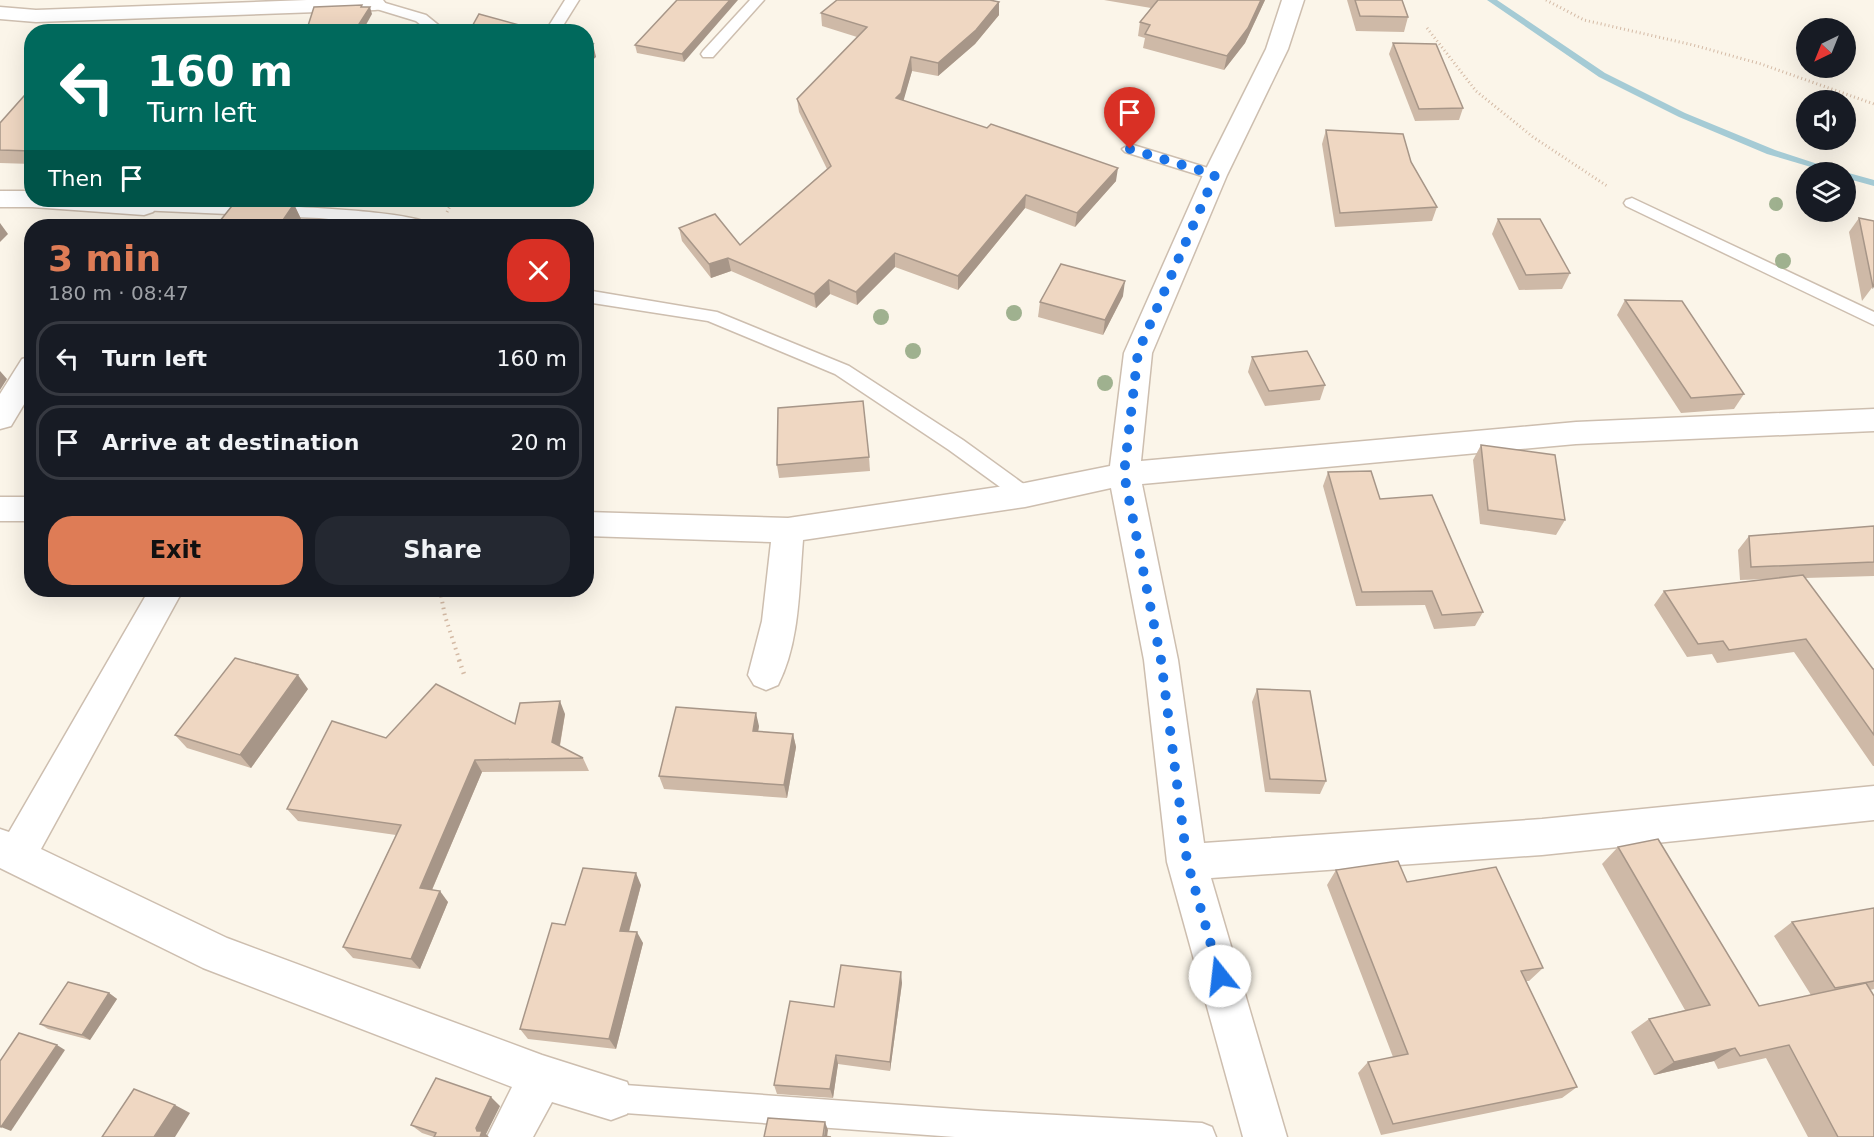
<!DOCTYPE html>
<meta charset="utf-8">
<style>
body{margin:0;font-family:"DejaVu Sans",sans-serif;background:#242831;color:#f1f3f6;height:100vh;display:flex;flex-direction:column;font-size:22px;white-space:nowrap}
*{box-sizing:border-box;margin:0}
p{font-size:20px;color:#9ea1a6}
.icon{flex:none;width:33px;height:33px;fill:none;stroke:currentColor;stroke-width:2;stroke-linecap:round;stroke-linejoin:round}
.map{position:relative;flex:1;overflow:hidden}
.details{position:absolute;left:24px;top:219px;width:570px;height:378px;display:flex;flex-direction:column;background:#171b24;border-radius:24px;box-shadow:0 6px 24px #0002}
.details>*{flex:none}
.hud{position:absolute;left:24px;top:24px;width:570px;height:183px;border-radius:24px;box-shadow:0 6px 24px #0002;background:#00695c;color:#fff;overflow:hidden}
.needle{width:39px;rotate:223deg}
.tools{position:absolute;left:1796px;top:18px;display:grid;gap:12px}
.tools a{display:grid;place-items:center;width:60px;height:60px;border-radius:50%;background:#171b24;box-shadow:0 6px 24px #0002;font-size:30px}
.pin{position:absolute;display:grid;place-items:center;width:51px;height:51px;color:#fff;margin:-62px -26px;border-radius:50% 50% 50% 0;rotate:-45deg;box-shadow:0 0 6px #0007}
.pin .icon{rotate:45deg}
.me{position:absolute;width:66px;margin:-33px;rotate:344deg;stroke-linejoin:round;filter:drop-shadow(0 0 4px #0008)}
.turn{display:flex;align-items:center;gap:21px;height:126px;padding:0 24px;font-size:27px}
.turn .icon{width:78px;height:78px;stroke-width:2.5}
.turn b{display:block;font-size:42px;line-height:51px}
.then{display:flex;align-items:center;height:57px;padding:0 24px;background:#0003;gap:12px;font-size:22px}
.round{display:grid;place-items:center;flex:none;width:63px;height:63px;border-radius:24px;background:#242831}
.headline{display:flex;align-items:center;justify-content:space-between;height:102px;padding:0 24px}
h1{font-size:36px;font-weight:700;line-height:45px;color:#de7c56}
.action{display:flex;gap:12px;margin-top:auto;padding:12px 24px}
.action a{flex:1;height:69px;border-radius:24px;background:#de7c56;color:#111;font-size:24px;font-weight:700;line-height:69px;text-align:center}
.action a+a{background:#242831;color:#f1f3f6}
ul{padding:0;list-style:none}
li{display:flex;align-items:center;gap:18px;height:75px;margin:0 12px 9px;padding:0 12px;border:3px solid #363941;border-radius:24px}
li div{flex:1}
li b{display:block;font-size:22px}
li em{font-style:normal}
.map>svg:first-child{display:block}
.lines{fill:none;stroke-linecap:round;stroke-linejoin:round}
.stream{fill:#a5cbd5;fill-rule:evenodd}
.lane-casing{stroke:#cdbeaf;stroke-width:3}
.street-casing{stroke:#cdbeaf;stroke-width:3}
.path-far2{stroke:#d4baa5;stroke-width:3;stroke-dasharray:1 3;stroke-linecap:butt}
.path-far1{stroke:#d4baa5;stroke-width:4;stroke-dasharray:1.5 4.5;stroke-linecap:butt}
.path{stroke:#d4baa5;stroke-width:4.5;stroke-dasharray:1.5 5;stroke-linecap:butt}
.lane{fill:#fff;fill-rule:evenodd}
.street{fill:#fff;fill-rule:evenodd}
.tree{fill:#9fb18f}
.wall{fill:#ceb9a7}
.shaded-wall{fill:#a79688}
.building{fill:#efd7c2;stroke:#a79688;stroke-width:1.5}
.route{stroke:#1a73e8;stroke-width:10;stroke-dasharray:0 18}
</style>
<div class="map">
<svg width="1874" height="1137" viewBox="0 0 1874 1137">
<rect width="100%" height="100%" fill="#fbf5e9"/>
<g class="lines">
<g class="stream">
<polygon points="1487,0 1497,0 1605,73 1685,113 1775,150 1842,172 1828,172 1767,154 1679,117 1599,77"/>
<polygon points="1843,172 1845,172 1874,180 1874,186 1845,178 1845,172"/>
</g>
<defs>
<g id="lane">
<polygon points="375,0 426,15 447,32 430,32 416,21 370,7 368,4 370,1"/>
<polygon points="565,0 579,0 559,32 545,32"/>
<polygon points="750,0 764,0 713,57 703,57 701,54 703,51"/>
<polygon points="1130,144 1221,172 1223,175 1215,180 1125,152 1122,149"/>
<polygon points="1632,198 1874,312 1874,325 1626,206 1624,203 1626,200"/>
<path d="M144 202C182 203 418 206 432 226H396L319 218 138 210 136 207Z"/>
<polygon points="586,290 717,312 849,366 963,440 1032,490 1035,495 1032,500 1025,503 1018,500 949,450 835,374 708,321 586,302"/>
<polygon points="611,1084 985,1111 1202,1123 1212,1127 1216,1137 955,1137 611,1112 601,1108 597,1098 601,1088"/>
</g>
<g id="street">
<polygon points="307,0 383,0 386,4 383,9 375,10 36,22 0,19 0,7 36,10"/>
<path d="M1282 0H1304L1288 49 1227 175 1152 353 1141 461 1576 422 1874 409V431L1576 444 1142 484 1178 660 1204 843 1542 819 1874 786V820L1542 855 1211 878 1287 1137H1243L1167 862 1144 660 1111 488 1025 507 803 540C799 587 800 642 778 685L766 690 754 685 748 675 762 621 771 542 586 536V512L788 518 1025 483 1110 466 1124 353 1203 175 1266 49Z"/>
<polygon points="0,191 32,191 32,200 145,200 153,202 157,207 153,212 144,215 32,207 0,207"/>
<polygon points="32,356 32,391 11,426 0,429 0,394 22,359"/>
<rect x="0" y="497" width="32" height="24"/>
<polygon points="149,590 183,590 41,849 227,938 542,1055 627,1082 633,1098 627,1114 611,1120 552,1102 533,1137 487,1137 512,1087 203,968 0,868 0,829 9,832"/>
</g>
</defs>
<use href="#lane" class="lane-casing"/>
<use href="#street" class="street-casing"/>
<g class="path-far2">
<polyline points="1546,0 1584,20 1693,45 1761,64 1874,104"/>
<polyline points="1427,28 1476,91 1533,137 1607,186"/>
<polyline points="447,212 453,200"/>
</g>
<polyline class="path-far1" points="440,590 445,616 460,662"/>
<polyline class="path" points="459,660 465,677"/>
<use href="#lane" class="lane"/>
<use href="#street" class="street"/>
</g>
<g class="tree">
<circle cx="1776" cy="204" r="7"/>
<circle cx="1783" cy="261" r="8"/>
<circle cx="1014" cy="313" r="8"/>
<circle cx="881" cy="317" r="8"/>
<circle cx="913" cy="351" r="8"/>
<circle cx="1105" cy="383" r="8"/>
</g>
<g class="wall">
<polygon points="677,0 684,62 637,53 635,45"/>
<polygon points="1104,0 1265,0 1245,43 1224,70 1143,48 1145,38 1138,36 1140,22 1151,8"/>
<polygon points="1347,0 1402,0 1408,17 1404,32 1356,31"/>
<polygon points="995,1 999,2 999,15 975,44 938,76 912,71 903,100 1116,181 1075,227 1025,208 958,290 895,267 857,305 830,294 816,308 731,271 711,278 682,241 679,228 740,245 827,169 799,112 797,99 857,37 822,26 821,13"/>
<polygon points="1393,43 1463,108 1459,120 1415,121 1389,54"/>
<polygon points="32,87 32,164 0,163 0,123"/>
<polygon points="1326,130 1411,162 1437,207 1432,221 1335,227 1322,144"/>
<polygon points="252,200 425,200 425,207 316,205 314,201 311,205 294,205 301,219 297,226 216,226 254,203"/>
<polygon points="1859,218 1874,285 1862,301 1849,232"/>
<polygon points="1498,219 1570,273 1562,289 1519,290 1492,234"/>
<polygon points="1123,296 1103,335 1038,317 1040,302"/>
<polygon points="1625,300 1744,394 1734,409 1681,413 1617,315"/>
<polygon points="1252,357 1325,385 1320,400 1265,406 1248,372"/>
<polygon points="1481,445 1565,520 1556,535 1480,524 1473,460"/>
<polygon points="869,457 870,471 779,478 777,465"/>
<polygon points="1328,472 1483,612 1475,626 1434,629 1425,605 1356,606 1323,486"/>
<polygon points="1874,526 1874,576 1805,578 1873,669 1874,669 1874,766 1873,766 1794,652 1717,663 1712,654 1687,657 1654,605 1664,591 1767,579 1740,580 1738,550 1749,536"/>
<polygon points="308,689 251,768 187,748 175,735"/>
<polygon points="1257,689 1326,781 1320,794 1265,792 1252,702"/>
<polygon points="565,714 560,746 583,758 589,771 482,772 432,890 448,902 420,969 353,958 343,947 396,835 298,821 287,809 386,738 515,724"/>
<polygon points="759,726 758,731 793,734 796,747 787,798 664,789 659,776"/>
<polygon points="1618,847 1759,1006 1811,995 1774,936 1792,922 1874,908 1874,989 1870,990 1874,1137 1808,1137 1766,1058 1718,1069 1714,1061 1654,1075 1631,1032 1649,1019 1685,1010 1602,864"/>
<polygon points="1336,870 1407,882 1543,968 1529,981 1526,981 1577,1087 1562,1098 1381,1135 1358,1073 1368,1062 1393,1057 1327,885"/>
<polygon points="641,885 629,932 643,943 616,1049 528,1039 520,1029 565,925"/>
<polygon points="902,983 890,1071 838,1064 833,1098 777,1094 774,1085 834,1007"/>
<polygon points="109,993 117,999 90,1040 48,1029 40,1024"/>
<polygon points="500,1106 486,1134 434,1137 422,1133 411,1125"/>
</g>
<g class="shaded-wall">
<polygon points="730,0 738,0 684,62 682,54"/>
<polygon points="1261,0 1265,0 1245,43 1224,70 1227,56"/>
<polygon points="999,2 999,15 975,44 938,76 938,63"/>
<polygon points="370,7 372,14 362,32 354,32"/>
<polygon points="593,44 596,57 586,66 586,50"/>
<polygon points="911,57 912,71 902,106 896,98"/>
<polygon points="1118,168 1116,181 1075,227 1077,213"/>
<polygon points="1026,195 1025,208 958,290 958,276"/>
<polygon points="308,200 314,200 314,201 311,205"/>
<polygon points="422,200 425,200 425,207"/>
<polygon points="294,204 301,219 297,226 279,226"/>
<polygon points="0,223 8,234 0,242"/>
<polygon points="895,253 895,267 857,305 856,292"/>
<polygon points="728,258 731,271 711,278 709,264"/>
<polygon points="829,280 830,294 816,308 814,294"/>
<polygon points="1125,281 1123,296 1103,335 1105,320"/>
<polygon points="0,371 7,379 0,390"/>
<polygon points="298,675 308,689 251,768 240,755"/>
<polygon points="560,701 565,714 558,755 552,742"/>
<polygon points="756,713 759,726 756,744 753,731"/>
<polygon points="793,734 796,747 787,798 784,785"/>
<polygon points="475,760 482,772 428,899 420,888"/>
<polygon points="636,873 641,885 626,942 620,931"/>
<polygon points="440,891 448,902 420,969 411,959"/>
<polygon points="637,932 643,943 616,1049 609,1039"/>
<polygon points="901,972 902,983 890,1071 890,1062"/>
<polygon points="109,993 117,999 90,1040 82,1035"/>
<polygon points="57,1045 65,1050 11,1131 1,1127"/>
<polygon points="1735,1048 1714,1061 1654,1075 1674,1062"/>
<polygon points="836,1055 838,1064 833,1098 830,1089"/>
<polygon points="491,1097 500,1106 486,1134 489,1137 480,1137 476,1128"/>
<polygon points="175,1105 190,1113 175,1137 154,1137"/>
<polygon points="825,1122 828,1130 827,1137 824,1137"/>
</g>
<g class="building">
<polygon points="677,0 730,0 682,54 635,45"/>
<polygon points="837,0 990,0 999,2 976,30 938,63 911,57 901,93 896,98 987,128 991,124 1118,168 1077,213 1026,195 958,276 895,253 856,292 829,280 814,294 728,258 709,264 679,228 715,214 740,245 831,166 797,99 867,27 821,13"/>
<polygon points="1158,0 1261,0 1248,28 1227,56 1145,34 1150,25 1140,22"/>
<polygon points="1355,0 1402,0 1408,17 1360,16"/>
<polygon points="362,5 361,7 370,7 354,32 306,32 314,7"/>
<polygon points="479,14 545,32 469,32"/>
<polygon points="586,43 593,44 586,50"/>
<polygon points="1393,43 1436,44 1463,108 1419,109"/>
<polygon points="32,87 32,151 0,150 0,123"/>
<polygon points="1326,130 1403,134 1411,162 1437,207 1340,213"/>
<polygon points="235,202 294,204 279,226 216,226"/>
<polygon points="1859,218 1874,221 1874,285 1873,287"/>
<polygon points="1498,219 1540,219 1570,273 1526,275"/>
<polygon points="1061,264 1125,281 1105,320 1040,302"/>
<polygon points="1625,300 1682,301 1744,394 1691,398"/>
<polygon points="1307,351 1325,385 1269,391 1252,357"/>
<polygon points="863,401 869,457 777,465 778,408"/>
<polygon points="1481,445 1555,455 1565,520 1488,510"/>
<polygon points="1371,471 1380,499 1432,495 1483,612 1442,615 1432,591 1362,592 1328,472"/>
<polygon points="1874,526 1874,562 1751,567 1749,536"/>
<polygon points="1803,575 1873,669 1874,669 1874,735 1806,639 1729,650 1723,641 1698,644 1664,591"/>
<polygon points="235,658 298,675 240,755 175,735"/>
<polygon points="436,684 515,724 520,703 560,701 552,742 583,758 475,760 420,888 440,891 411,959 343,947 401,825 287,809 332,721 386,738"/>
<polygon points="1257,689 1310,691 1326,781 1270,779"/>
<polygon points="676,707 756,713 753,731 793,734 784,785 659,776"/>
<polygon points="1658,839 1759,1006 1866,983 1874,996 1874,1137 1838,1137 1789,1045 1740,1056 1735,1048 1674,1062 1649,1019 1710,1005 1618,847"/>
<polygon points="1398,861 1407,882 1496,867 1543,968 1521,971 1577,1087 1393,1124 1368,1062 1408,1054 1336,870"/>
<polygon points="583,868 636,873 620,931 637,932 609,1039 520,1029 552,923 565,925"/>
<polygon points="1874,908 1874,981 1835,988 1792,922"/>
<polygon points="841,965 901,972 890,1062 836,1055 830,1089 774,1085 790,1001 834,1007"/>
<polygon points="68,982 109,993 82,1035 40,1024"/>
<polygon points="19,1033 57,1045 1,1127 0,1126 0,1061"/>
<polygon points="436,1078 491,1097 476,1128 477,1131 482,1131 480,1137 434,1137 436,1133 411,1125"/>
<polygon points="134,1089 175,1105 154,1137 102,1137"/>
<polygon points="768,1118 825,1122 823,1136 831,1137 764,1137"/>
</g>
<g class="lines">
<polyline class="route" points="1130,149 1215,175 1138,352 1124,474 1161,660 1187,861 1220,976"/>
</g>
</svg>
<div class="tools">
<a><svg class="needle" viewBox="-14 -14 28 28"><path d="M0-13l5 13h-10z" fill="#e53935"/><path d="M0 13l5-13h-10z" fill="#9ea1a6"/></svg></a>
<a><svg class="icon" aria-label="sound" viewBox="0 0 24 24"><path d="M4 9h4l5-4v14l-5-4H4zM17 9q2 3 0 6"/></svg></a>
<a><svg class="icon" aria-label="layers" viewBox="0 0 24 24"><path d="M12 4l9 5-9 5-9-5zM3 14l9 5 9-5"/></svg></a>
</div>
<div class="pin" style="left:1130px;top:149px;background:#d93025"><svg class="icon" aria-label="arrive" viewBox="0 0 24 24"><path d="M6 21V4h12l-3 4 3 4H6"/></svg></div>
<svg class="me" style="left:1220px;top:976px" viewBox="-20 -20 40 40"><circle r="19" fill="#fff"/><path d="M0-13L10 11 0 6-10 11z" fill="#1a73e8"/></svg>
<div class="hud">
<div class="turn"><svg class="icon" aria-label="left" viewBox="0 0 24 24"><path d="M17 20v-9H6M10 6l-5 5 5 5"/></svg><div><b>160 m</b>Turn left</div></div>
<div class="then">Then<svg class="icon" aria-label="arrive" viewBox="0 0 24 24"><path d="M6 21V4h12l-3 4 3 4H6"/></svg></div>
</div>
<section class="details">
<div class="headline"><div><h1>3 min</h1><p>180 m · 08:47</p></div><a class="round" style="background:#d93025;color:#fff"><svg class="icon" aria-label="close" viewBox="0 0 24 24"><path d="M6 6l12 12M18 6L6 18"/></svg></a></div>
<ul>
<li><svg class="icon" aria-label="left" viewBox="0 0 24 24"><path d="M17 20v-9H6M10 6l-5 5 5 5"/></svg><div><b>Turn left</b></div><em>160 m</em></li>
<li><svg class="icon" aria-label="arrive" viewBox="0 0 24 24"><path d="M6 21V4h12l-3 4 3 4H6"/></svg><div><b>Arrive at destination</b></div><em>20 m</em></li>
</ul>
<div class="action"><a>Exit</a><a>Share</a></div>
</section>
</div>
